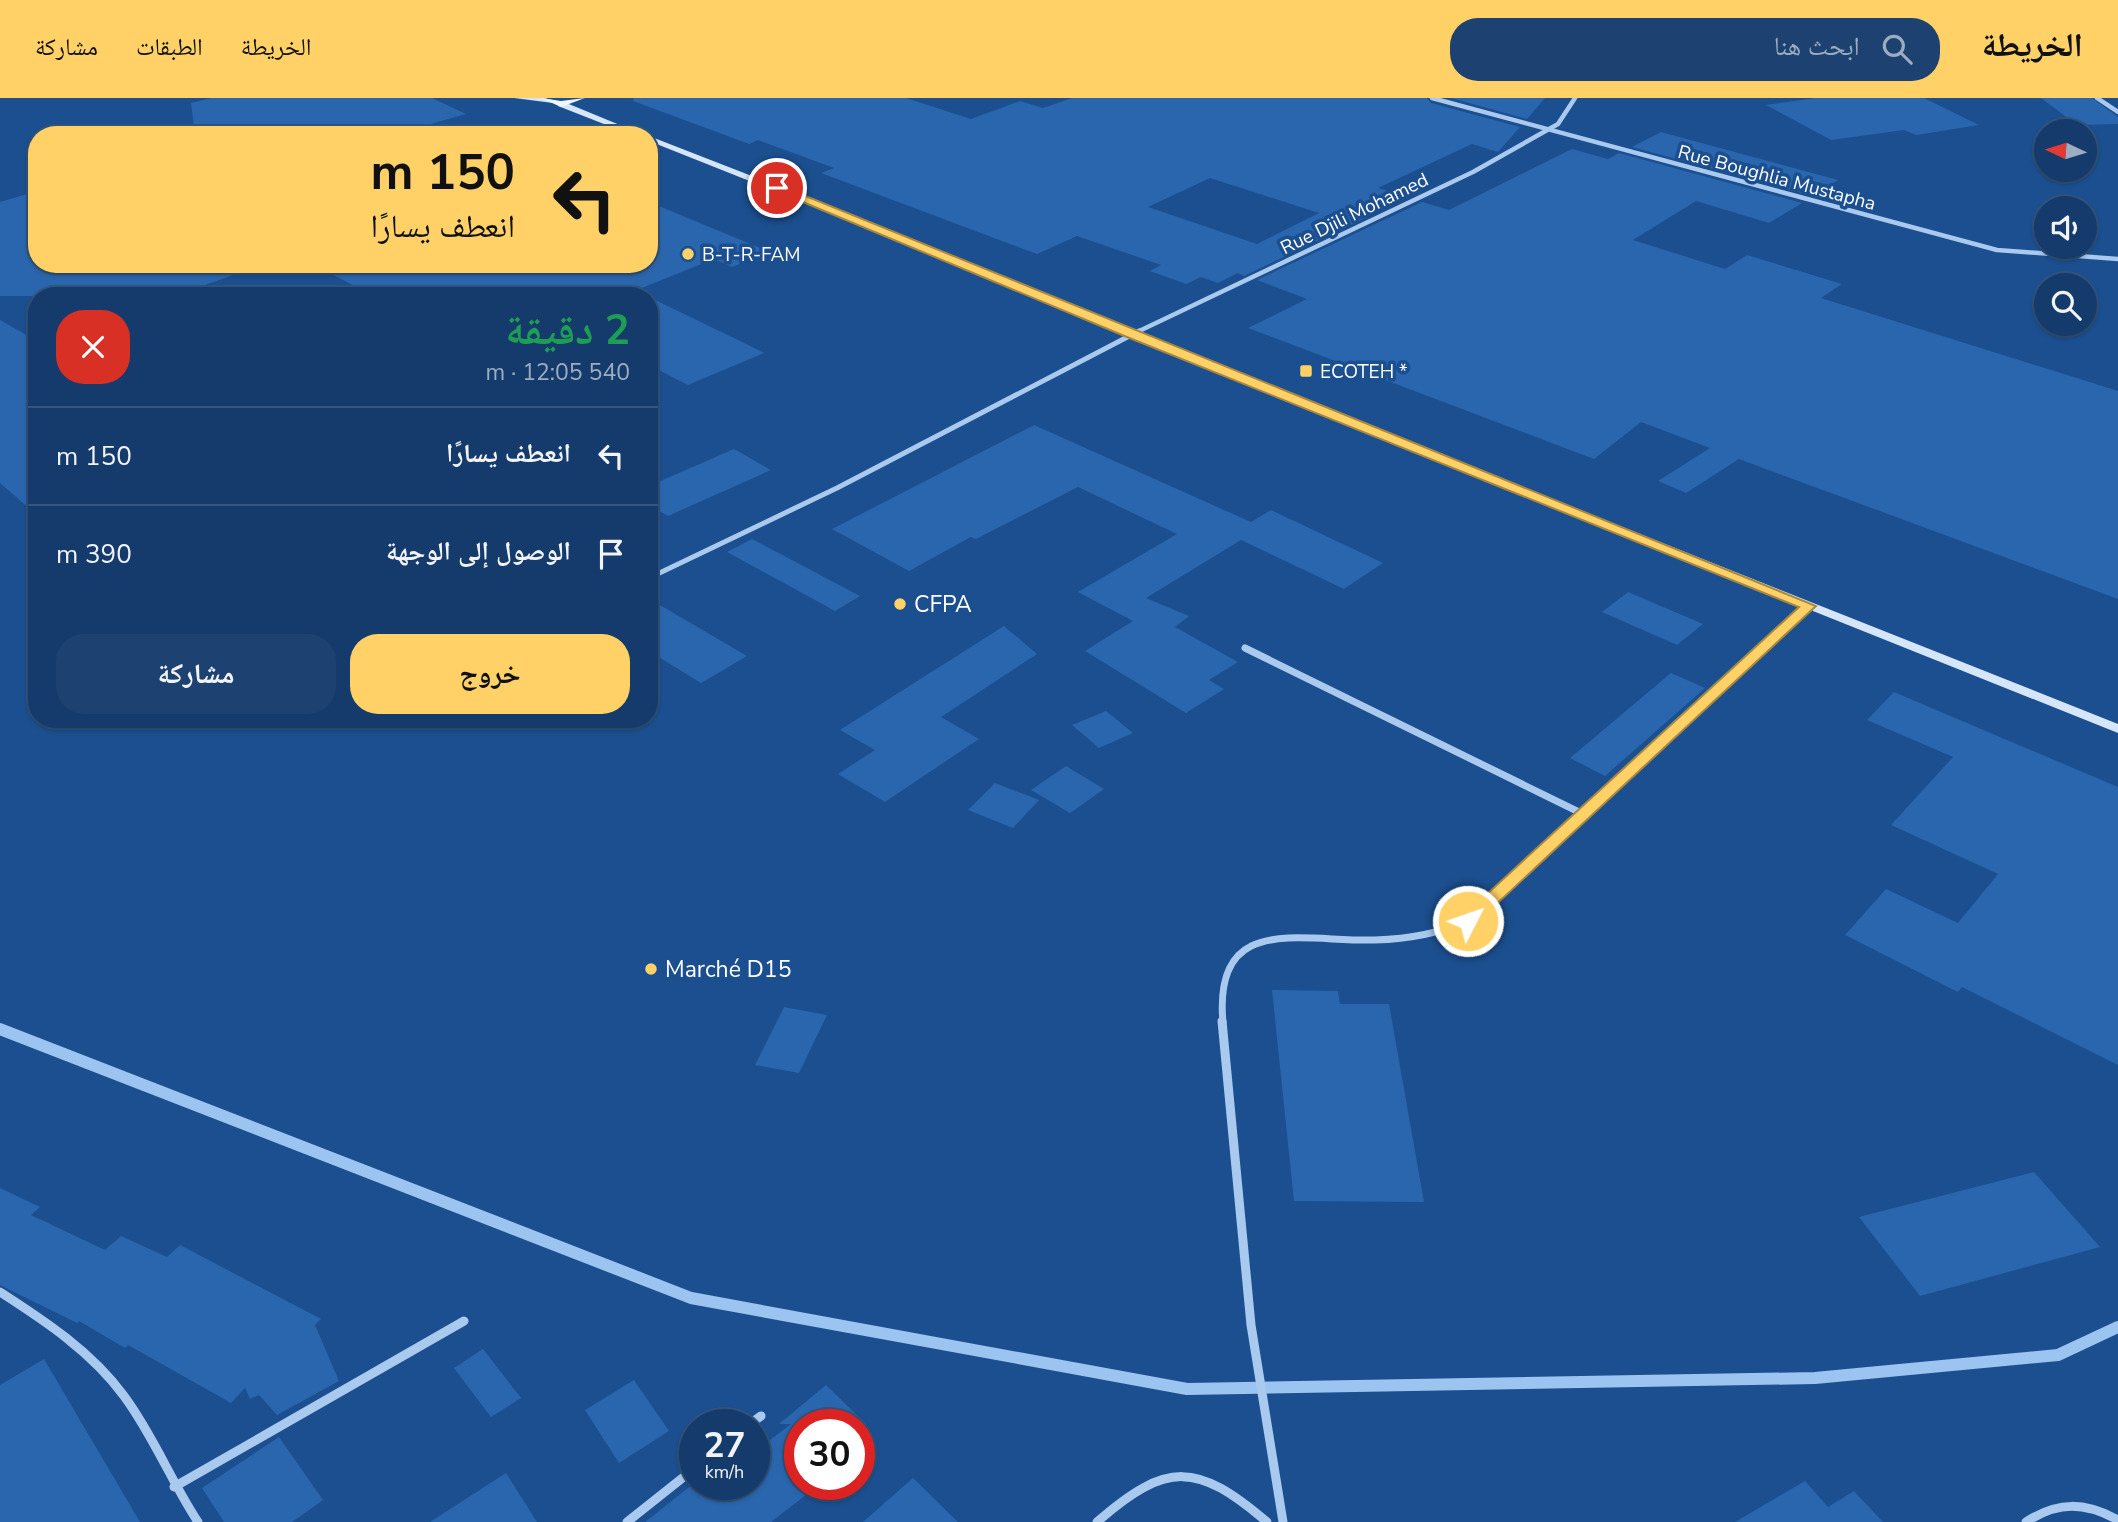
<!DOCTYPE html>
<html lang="ar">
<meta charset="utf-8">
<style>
body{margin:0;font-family:"Nunito Sans","Noto Naskh Arabic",sans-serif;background:#1d4271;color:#f1f3f6;direction:rtl;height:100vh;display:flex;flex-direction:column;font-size:26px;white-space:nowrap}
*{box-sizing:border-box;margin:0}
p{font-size:23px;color:#9dadc1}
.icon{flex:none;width:38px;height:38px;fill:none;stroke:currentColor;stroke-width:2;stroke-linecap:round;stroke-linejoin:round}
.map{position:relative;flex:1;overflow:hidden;direction:ltr}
.details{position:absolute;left:28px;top:189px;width:630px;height:441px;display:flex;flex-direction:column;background:#143b6b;border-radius:28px;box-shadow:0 2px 5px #0004,0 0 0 2px #33557e;direction:rtl}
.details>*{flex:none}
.top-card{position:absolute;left:28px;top:28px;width:630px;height:147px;border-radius:28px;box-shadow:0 2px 5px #0004,0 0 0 2px #33557e;direction:rtl;background:#ffd166;color:#111;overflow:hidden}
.needle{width:46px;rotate:274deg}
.fabs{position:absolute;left:2034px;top:21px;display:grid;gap:14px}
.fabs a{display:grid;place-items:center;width:63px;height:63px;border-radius:50%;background:#143b6b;box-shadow:0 2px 5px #0004,0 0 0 2px #33557e;font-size:35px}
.speed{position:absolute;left:679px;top:1311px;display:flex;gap:14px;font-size:35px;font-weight:700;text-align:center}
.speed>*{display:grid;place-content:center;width:91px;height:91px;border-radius:50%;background:#143b6b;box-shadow:0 2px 5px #0004,0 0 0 2px #33557e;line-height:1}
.speed small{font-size:18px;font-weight:400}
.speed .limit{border:10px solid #d22;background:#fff;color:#111}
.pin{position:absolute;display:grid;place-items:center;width:60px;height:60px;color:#fff;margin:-30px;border:4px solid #fff;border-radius:50%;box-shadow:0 2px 7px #0007}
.me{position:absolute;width:77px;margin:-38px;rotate:49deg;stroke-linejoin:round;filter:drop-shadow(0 0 5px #0008)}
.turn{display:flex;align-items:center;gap:24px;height:147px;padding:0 28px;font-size:32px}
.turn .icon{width:91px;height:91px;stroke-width:2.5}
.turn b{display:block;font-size:49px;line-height:60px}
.round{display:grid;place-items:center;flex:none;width:74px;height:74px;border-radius:28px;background:#1d4271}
.head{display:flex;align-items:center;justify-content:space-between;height:119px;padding:0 28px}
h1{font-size:42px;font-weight:700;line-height:52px;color:#1e9e55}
.action{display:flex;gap:14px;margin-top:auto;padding:14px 28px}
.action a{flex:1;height:80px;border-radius:28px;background:#ffd166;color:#111;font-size:28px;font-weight:700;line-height:80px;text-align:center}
.action a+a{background:#1d4271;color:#f1f3f6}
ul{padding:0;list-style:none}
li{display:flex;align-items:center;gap:21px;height:98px;padding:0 28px;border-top:2px solid #33557e}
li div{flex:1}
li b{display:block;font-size:26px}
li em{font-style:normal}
header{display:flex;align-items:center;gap:42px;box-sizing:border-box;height:98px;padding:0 35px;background:#ffd166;color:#111}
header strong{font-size:33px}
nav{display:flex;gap:38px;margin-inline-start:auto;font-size:24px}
.search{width:490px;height:63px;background:#1d4271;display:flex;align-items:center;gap:18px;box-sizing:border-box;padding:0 24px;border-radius:28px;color:#9dadc1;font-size:26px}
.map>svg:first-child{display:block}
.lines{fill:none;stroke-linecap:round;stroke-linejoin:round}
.stream{stroke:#9cc4f0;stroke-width:12}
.building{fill:#2a66ad;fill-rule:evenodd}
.street-far3{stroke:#a9c9ee;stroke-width:4.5}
.street-far2{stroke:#a9c9ee;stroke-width:5}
.street-far1{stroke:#a9c9ee;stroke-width:7}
.street{stroke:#a9c9ee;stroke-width:9}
.secondary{fill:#d6e6fa;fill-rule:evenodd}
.primary{fill:#f0f6ff;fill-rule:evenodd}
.route{fill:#ffd166;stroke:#a68842;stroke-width:2}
.poi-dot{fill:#ffd166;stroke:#1b4f8f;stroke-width:2.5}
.labels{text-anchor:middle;stroke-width:7;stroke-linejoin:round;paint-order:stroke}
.far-street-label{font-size:19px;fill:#fff;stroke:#1b4f8f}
.far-poi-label{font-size:19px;fill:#fff;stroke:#1b4f8f;text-anchor:start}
.poi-label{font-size:23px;fill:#fff;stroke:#1b4f8f;text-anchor:start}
</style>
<header>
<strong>الخريطة</strong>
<div class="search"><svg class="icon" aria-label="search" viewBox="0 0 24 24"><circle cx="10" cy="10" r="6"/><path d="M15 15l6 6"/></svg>ابحث هنا</div>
<nav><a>الخريطة</a><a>الطبقات</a><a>مشاركة</a></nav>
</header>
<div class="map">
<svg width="2118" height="1424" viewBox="0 0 2118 1424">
<rect width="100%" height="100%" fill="#1b4f8f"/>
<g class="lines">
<polyline class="stream" points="0,931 691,1200 1187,1291 1815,1280 2058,1257 2118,1229"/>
</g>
<g class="building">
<polygon points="211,0 432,0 466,16 392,37 195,37 191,5"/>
<path d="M634 0H906L971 21 1020 3 1043 10 1072 0H1427L1431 5 1520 29 1498 54 1472 46 1378 90 1409 99 1244 178 1238 175 1218 185 1201 179 1186 186 1150 173 1161 167 1077 138 1037 156 821 75 834 70 758 42 749 46 633 3ZM1210 80 1319 115 1257 146 1148 109Z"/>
<polygon points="1451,0 1545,0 1527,21"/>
<polygon points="1816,0 1924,0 1979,27 1916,37 1904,32 1831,42 1766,7"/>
<polygon points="2041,0 2092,0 2118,19 2118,26 2077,27"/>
<polygon points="1661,34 1838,82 1813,98 1632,49"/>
<polygon points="1572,51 1608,61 1619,55 1802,105 1769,125 1696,103 1633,142 1725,171 1747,157 1842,186 1821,200 2118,293 2118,501 1739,361 1686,395 1658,383 1710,350 1641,324 1594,361 1248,230 1307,201 1257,182 1422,104 1449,112"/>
<polygon points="37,93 37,166 253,166 253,170 174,198 0,198 0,104"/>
<polygon points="649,104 770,154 732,169 714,161 622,198 373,198 313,166 649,166"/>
<polygon points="649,199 738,242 764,255 688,287 649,267"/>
<polygon points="0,222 37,243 37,417 0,385"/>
<polygon points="1034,327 1251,424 1271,412 1383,465 1344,491 1241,442 1146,500 1189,518 1175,529 1238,564 1209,582 1224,591 1186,615 1085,553 1133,523 1078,494 1177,436 1078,389 976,441 971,439 909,473 832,431"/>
<polygon points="734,351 771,372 668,418 649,407 649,388"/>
<polygon points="752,441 860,498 835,513 727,454"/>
<polygon points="1628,494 1703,526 1677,547 1602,514"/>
<polygon points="649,501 665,510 747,558 701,585 649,553"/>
<polygon points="1004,528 1037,556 941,619 979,641 885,704 838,676 875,652 840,632"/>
<polygon points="1671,575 1705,590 1605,678 1570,660"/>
<polygon points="1894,594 2118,689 2118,967 1962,889 1958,894 1845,837 1886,791 1958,825 1998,776 1891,727 1953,659 1867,622"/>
<polygon points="1106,613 1133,635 1099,650 1072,627"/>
<polygon points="1066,668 1104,691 1070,715 1031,692"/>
<polygon points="995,685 1039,702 1013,730 968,712"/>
<polygon points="1272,892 1338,893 1340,906 1389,906 1424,1104 1294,1103"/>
<polygon points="784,909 827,917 799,975 755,967"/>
<polygon points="2034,1074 2100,1149 1920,1198 1859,1119"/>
<polygon points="0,1090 40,1109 31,1117 105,1152 121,1138 167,1159 180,1147 321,1221 315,1227 339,1283 277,1317 259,1297 250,1301 245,1290 231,1305 128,1247 125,1250 79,1223 77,1225 0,1187"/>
<polygon points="483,1251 521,1300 491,1319 454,1270"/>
<polygon points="44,1261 140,1424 0,1424 0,1287"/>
<polygon points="634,1282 669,1333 619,1365 585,1312"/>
<polygon points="826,1287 866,1326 800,1326 800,1386 820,1386 771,1424 645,1424 693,1386 754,1386 754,1354 791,1326 779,1326"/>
<polygon points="279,1339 323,1402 292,1424 224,1424 202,1390"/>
<polygon points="506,1375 537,1424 430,1424"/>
<polygon points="913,1380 958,1424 863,1424"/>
<polygon points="1805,1383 1828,1409 1854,1393 1883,1424 1735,1424"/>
</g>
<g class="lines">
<g class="street-far3">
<polyline points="1432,0 1997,152 2118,161"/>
<polyline points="2097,0 2118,14"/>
<polyline points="1135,235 1473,74 1558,26 1575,0"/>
</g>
<g class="street-far2">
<polyline points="649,480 837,390 1139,233"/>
<polyline points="1778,537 1809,508"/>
</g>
<g class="street-far1">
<polyline points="1245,550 1585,717"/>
<path d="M1223 925C1213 814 1300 844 1375 842 1408 841 1438 836 1468 823L1780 535"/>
</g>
<g class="street">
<polyline points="1222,923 1251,1227 1283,1424"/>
<path d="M0 1194C45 1223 92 1254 124 1298 153 1337 171 1383 198 1424"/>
<polyline points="750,1326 761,1318"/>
<polyline points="174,1389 464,1223"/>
<polyline points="627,1424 695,1370"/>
<path d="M1097 1424C1167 1363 1197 1364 1267 1424"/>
<path d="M2026 1424C2058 1403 2085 1404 2118 1422"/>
</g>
<g class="secondary">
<polygon points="514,0 544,0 557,3 553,5"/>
<polygon points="558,4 564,4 644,37 632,37 558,8"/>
<polygon points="649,38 831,109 1134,235 2118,626 2118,635 1128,239 825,113 649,43"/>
</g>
<polygon class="primary" points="541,0 561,3 585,0 561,9"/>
</g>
<polygon class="route" points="774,88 781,88 1816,508 1474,827 1462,827 1460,823 1462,819 1799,509 1127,239 774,92"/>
<g class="poi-dot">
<circle cx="688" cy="156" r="7"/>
<rect x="1299" y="266" width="14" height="14" rx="3.5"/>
<circle cx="900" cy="506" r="7"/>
<circle cx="651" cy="871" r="7"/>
</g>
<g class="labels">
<g class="far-street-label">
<text transform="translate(1777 79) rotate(15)" y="7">Rue Boughlia Mustapha</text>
<text transform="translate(1354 115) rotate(-26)" y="7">Rue Djili Mohamed</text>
</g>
<g class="far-poi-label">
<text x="702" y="163">B-T-R-FAM</text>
<text x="1320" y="280">ECOTEH *</text>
</g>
<g class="poi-label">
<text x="914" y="514">CFPA</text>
<text x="665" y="879">Marché D15</text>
</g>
</g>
</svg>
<div class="fabs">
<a><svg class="needle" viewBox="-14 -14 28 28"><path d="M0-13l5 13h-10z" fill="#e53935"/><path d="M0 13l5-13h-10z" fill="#9dadc1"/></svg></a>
<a><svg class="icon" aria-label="sound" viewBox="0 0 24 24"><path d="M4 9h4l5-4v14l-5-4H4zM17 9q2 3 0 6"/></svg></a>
<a><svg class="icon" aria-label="search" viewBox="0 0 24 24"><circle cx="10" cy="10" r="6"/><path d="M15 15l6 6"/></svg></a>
</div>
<div class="speed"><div>27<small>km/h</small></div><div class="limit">30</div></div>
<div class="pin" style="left:777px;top:90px;background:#d93025"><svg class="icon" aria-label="arrive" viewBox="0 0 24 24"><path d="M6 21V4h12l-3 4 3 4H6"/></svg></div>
<svg class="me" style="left:1468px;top:823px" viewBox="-20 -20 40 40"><circle r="17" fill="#ffd166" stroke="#fff" stroke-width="3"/><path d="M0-11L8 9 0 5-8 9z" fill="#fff"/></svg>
<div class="top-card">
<div class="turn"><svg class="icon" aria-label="left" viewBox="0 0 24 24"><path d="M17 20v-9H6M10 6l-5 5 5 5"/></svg><div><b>150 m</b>انعطف يسارًا</div></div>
</div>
<section class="details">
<div class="head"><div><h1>2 دقيقة</h1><p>540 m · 12:05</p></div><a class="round" style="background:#d93025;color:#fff"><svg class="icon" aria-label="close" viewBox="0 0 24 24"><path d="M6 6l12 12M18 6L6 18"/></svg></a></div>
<ul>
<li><svg class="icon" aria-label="left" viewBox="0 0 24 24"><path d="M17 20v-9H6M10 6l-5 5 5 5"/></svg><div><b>انعطف يسارًا</b></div><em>150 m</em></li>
<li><svg class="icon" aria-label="arrive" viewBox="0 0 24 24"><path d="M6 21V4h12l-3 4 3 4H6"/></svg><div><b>الوصول إلى الوجهة</b></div><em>390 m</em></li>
</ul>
<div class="action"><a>خروج</a><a>مشاركة</a></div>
</section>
</div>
